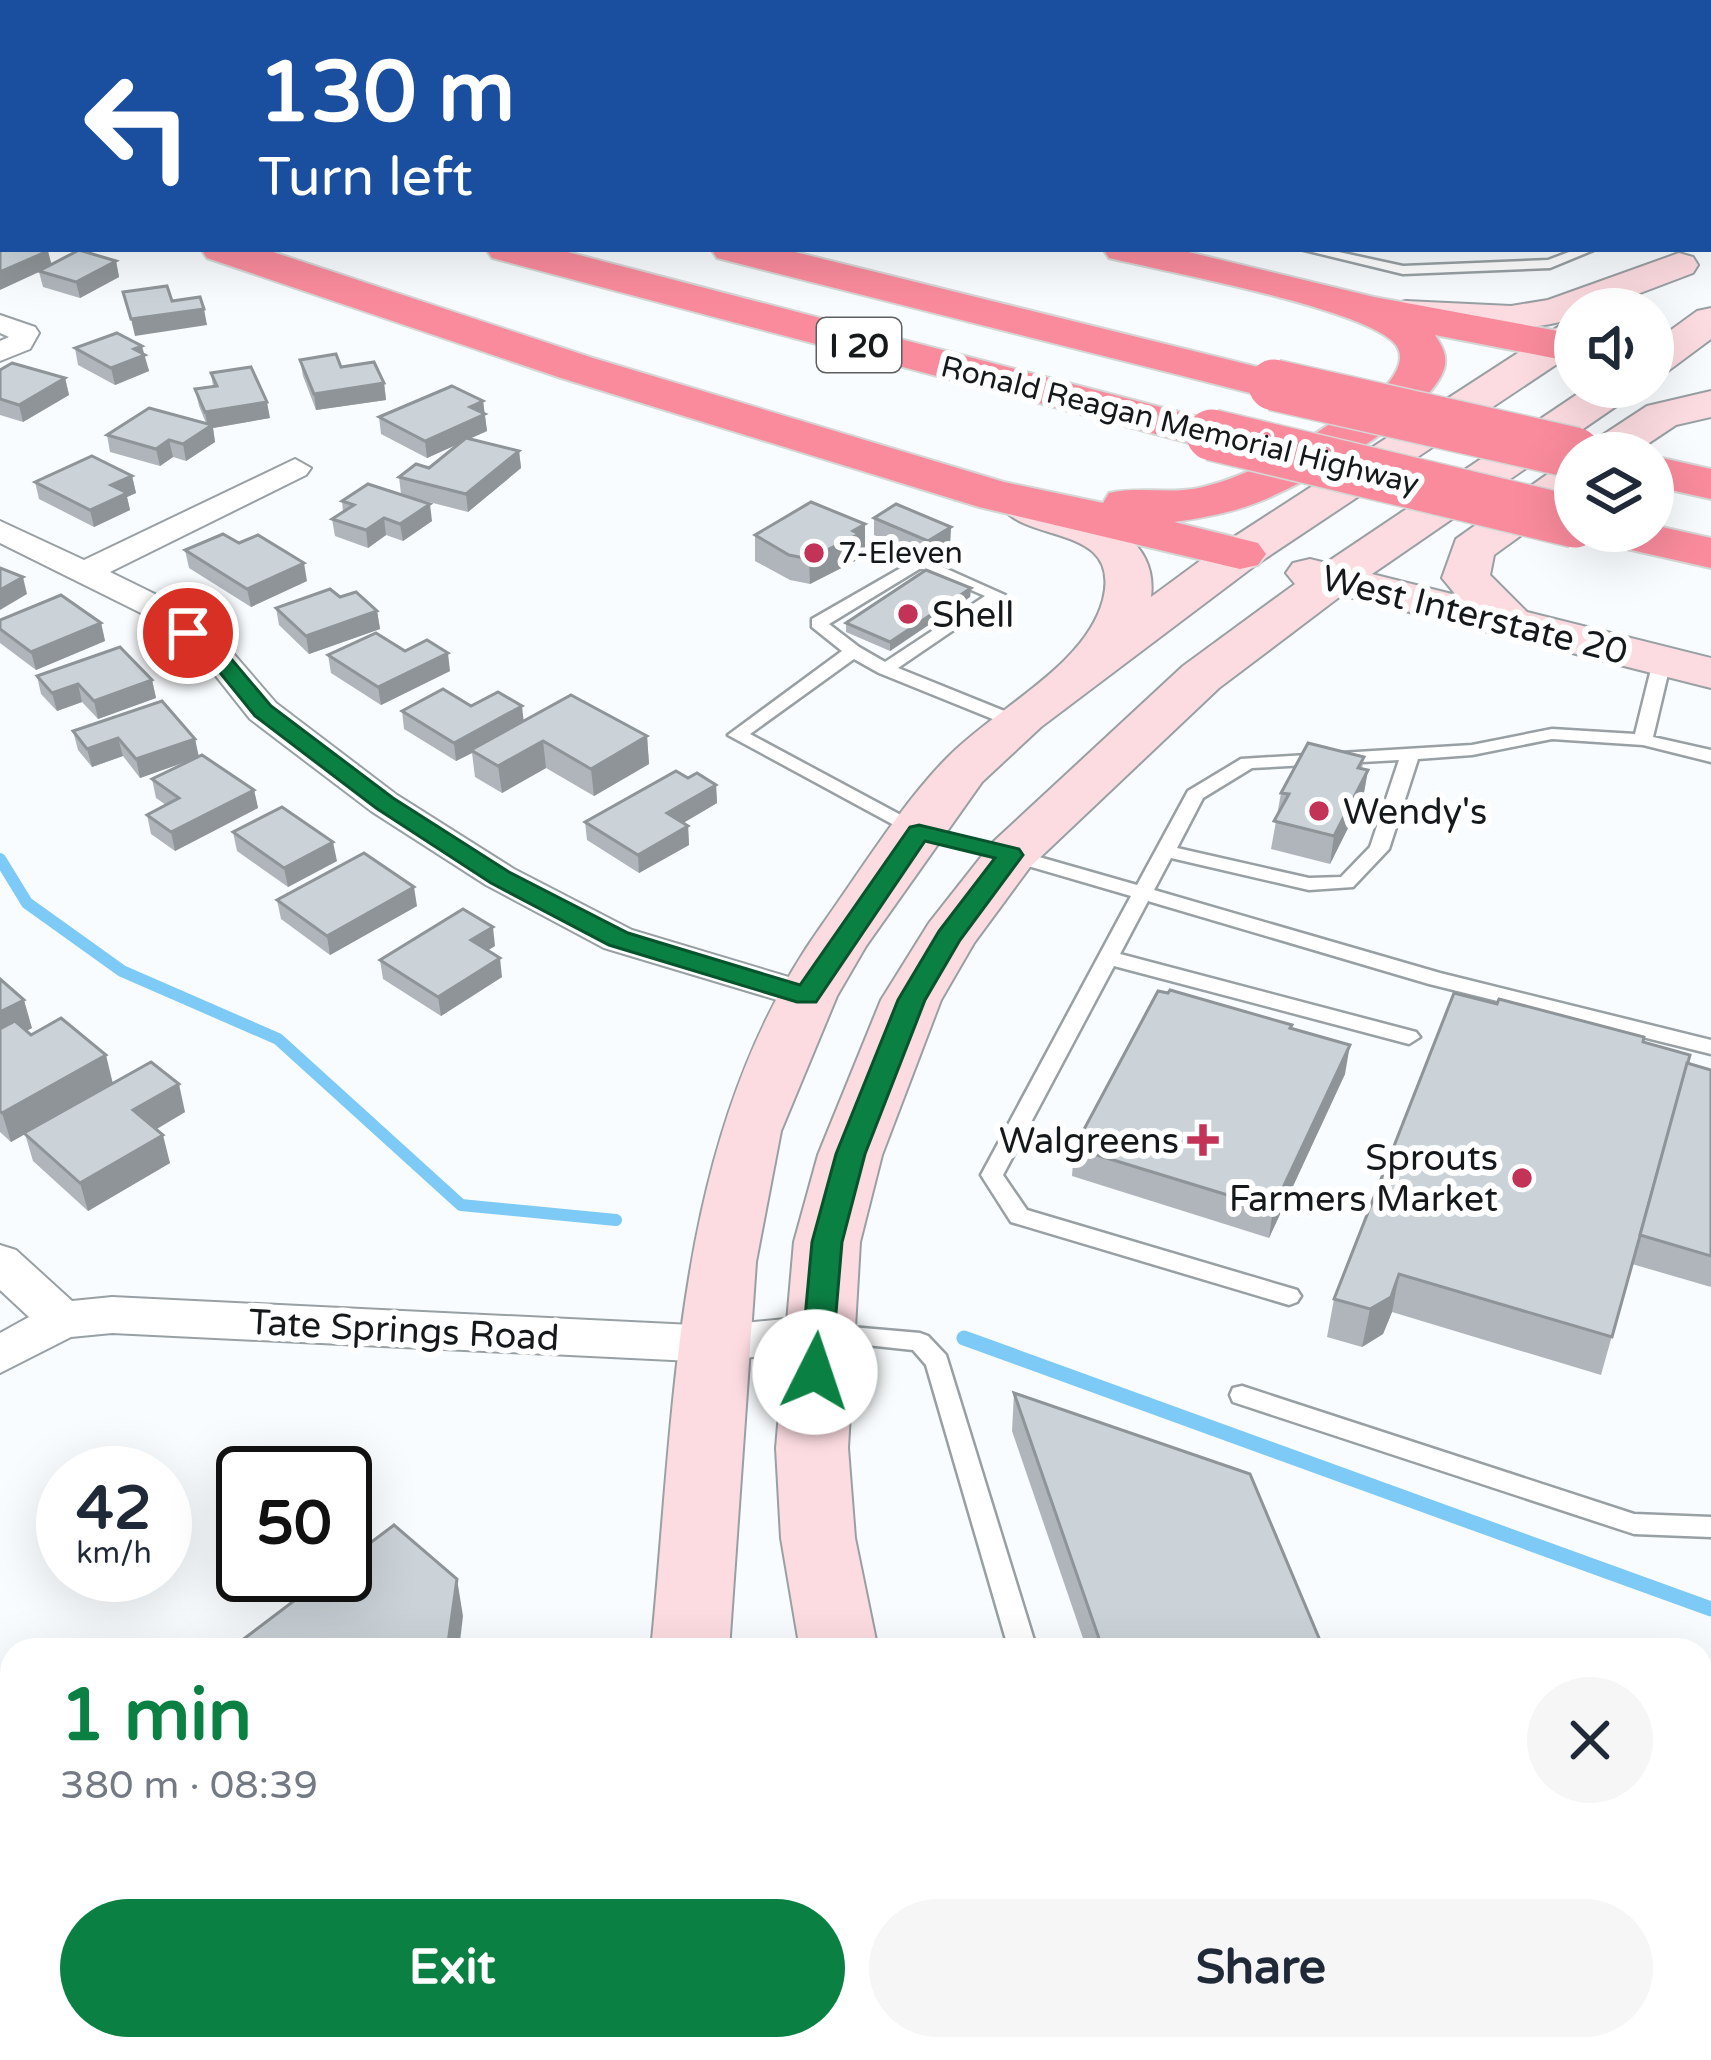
<!DOCTYPE html>
<meta charset="utf-8">
<style>
body{margin:0;font-family:"Varela Round",sans-serif;background:#f6f6f7;color:#1f2937;height:100vh;display:flex;flex-direction:column;font-size:45px;white-space:nowrap}
*{box-sizing:border-box;margin:0}
p{font-size:39px;color:#747a83}
.icon{flex:none;width:66px;height:66px;fill:none;stroke:currentColor;stroke-width:2;stroke-linecap:round;stroke-linejoin:round}
.map{position:relative;flex:1;overflow:hidden}
.side{position:absolute;left:0px;top:1638px;width:1713px;height:423px;display:flex;flex-direction:column;background:#fff;border-radius:36px 36px 0 0;box-shadow:0 12px 48px #0002}
.side>*{flex:none}
.banner{position:absolute;left:0px;top:0px;width:1713px;height:252px;box-shadow:0 12px 48px #0002;background:#1a4fa0;color:#fff;overflow:hidden}
.fabs{position:absolute;left:1554px;top:288px;display:grid;gap:24px}
.fabs a{display:grid;place-items:center;width:120px;height:120px;border-radius:50%;background:#fff;box-shadow:0 12px 48px #0002;font-size:60px}
.speed{position:absolute;left:36px;top:1446px;display:flex;gap:24px;font-size:60px;font-weight:700;text-align:center}
.speed>*{display:grid;place-content:center;width:156px;height:156px;border-radius:50%;background:#fff;box-shadow:0 12px 48px #0002;line-height:1}
.speed small{font-size:30px;font-weight:400}
.speed .limit{border:6px solid #111;border-radius:18px;background:#fff;color:#111}
.pin{position:absolute;display:grid;place-items:center;width:102px;height:102px;color:#fff;margin:-51px;border:6px solid #fff;border-radius:50%;box-shadow:0 3px 12px #0007}
.me{position:absolute;width:132px;margin:-66px;rotate:4deg;stroke-linejoin:round;filter:drop-shadow(0 0 9px #0008)}
.turn{display:flex;align-items:center;gap:42px;height:252px;padding:0 60px;font-size:54px}
.turn .icon{width:156px;height:156px;stroke-width:2.5}
.turn b{display:block;font-size:84px;line-height:102px}
.round{display:grid;place-items:center;flex:none;width:126px;height:126px;border-radius:63px;background:#f6f6f7}
.head{display:flex;align-items:center;justify-content:space-between;height:204px;padding:0 60px}
h1{font-size:72px;font-weight:800;line-height:90px;color:#0b8043}
.button{display:flex;gap:24px;margin-top:auto;padding:24px 60px}
.button a{flex:1;height:138px;border-radius:72px;background:#0b8043;color:#fff;font-size:48px;font-weight:800;line-height:138px;text-align:center}
.button a+a{background:#f6f6f7;color:#1f2937}
.map>svg:first-child{display:block}
.lines{fill:none;stroke-linecap:round;stroke-linejoin:round}
.stream-far1{stroke:#7ccaf5;stroke-width:12}
.stream{stroke:#7ccaf5;stroke-width:15}
.lane-casing{stroke:#98a0a4;stroke-width:5}
.street-casing{stroke:#98a0a4;stroke-width:4}
.secondary-casing{stroke:#98a0a4;stroke-width:4}
.highway-casing{stroke:#d5d6d6;stroke-width:4}
.lane{fill:#fff;fill-rule:evenodd}
.street{fill:#fff;fill-rule:evenodd}
.secondary{fill:#fddce1;fill-rule:evenodd}
.highway{fill:#f98b9c;fill-rule:evenodd}
.highway-bridge-casing{stroke:#d5d6d6;stroke-width:54;stroke-linecap:butt}
.highway-bridge{stroke:#f98b9c;stroke-width:51}
.wall{fill:#afb5ba}
.shaded-wall{fill:#8e9497}
.building{fill:#cbd3d8;stroke:#8e9497;stroke-width:3}
.route{fill:#0b8043;stroke:#07532c;stroke-width:3}
.poi-dot{fill:#c23357;stroke:#fff;stroke-width:4.5}
.labels{text-anchor:middle;stroke-width:12;stroke-linejoin:round;paint-order:stroke}
.far-street-label{font-size:30px;fill:#16191b;stroke:#fff}
.far-poi-label{font-size:30px;fill:#16191b;stroke:#fff;text-anchor:start}
.shield{fill:#fff;stroke:#5c5e5f;stroke-width:3}
.shield-label{font-size:33px;font-weight:bold;fill:#16191b}
.poi-label{font-size:36px;fill:#16191b;stroke:#fff;text-anchor:start}
.street-label{font-size:36px;fill:#16191b;stroke:#fff}
</style>
<div class="map">
<svg width="1711" height="2060" viewBox="0 0 1711 2060">
<rect width="100%" height="100%" fill="#f9fcfe"/>
<g class="lines">
<polyline class="stream-far1" points="0,859 27,903 122,971 278,1039 461,1205 616,1220"/>
<polyline class="stream" points="964,1338 1711,1609"/>
<defs>
<g id="lane">
<rect x="1710" y="111" width="1" height="8"/>
<polygon points="1711,191 1711,200 1710,200 1710,191"/>
<polygon points="1300,249 1325,249 1403,266 1548,260 1577,249 1596,249 1550,268 1403,274"/>
<path d="M920 557 1005 595 898 668 1022 718 1025 722 1022 726H1010L879 673 854 659 750 734 925 828 928 832 925 836 918 838 728 735 842 651 812 627V619ZM921 568 985 596 885 662 859 647 829 624Z"/>
<path d="M1662 656 1671 661 1653 737 1711 750V762L1643 745 1552 739 1472 755 1418 759 1389 849 1353 887 1309 890 1171 858 1154 890 1440 973 1711 1040V1054L1429 984 1148 901 1120 954 1416 1032 1420 1037 1409 1044 1114 966 1003 1175 1027 1210 1297 1290 1301 1296 1297 1302 1289 1305 1011 1222 981 1175 1131 896 1004 859 1001 855 1004 851H1018L1137 885 1188 791 1241 759 1472 745 1552 729 1635 734 1653 661ZM1399 760 1370 847 1341 877 1309 878 1177 848 1203 798 1252 768Z"/>
<polygon points="828,1325 920,1333 928,1336 946,1355 1037,1650 1009,1650 926,1365 913,1350 820,1340 816,1334 820,1328"/>
<polygon points="1242,1386 1634,1514 1711,1517 1711,1537 1634,1534 1233,1402 1230,1395 1233,1388"/>
<polygon points="1711,1740 1711,1764 1701,1766 1701,1742"/>
<polygon points="136,2049 173,2049 168,2060 132,2060"/>
<polygon points="421,2049 451,2049 449,2060 418,2060"/>
<polygon points="1128,2049 1160,2049 1164,2060 1132,2060"/>
<polygon points="1567,2049 1599,2049 1604,2060 1571,2060"/>
</g>
<g id="street">
<polygon points="555,0 581,0 583,3 557,3"/>
<polygon points="1560,0 1591,0 1593,3 1562,3"/>
<rect x="1710" y="30" width="1" height="14"/>
<polygon points="0,315 35,327 39,333 30,349 0,361 0,341 9,337 0,333"/>
<polygon points="295,459 311,468 306,475 110,572 167,600 232,652 276,703 397,795 514,869 632,930 822,987 828,996 822,1005 807,1009 604,948 486,885 371,811 250,719 208,666 143,614 0,543 0,521 84,560"/>
<polygon points="0,1245 16,1250 72,1301 112,1297 713,1326 817,1316 834,1321 841,1334 834,1347 713,1362 112,1333 71,1337 0,1373 0,1333 29,1317 0,1290"/>
</g>
<g id="secondary">
<path d="M1679 253 1693 257 1698 265 1693 273 1598 309H1575V318C1520 335 1463 328 1406 325L1392 322 1386 313 1392 304 1406 301 1511 306 1548 300Z"/>
<polygon points="1711,308 1711,339 1668,371 1653,374 1653,343 1697,311"/>
<path d="M1575 322V352L1257 564 1041 727 982 782 866 946 837 996 781 1131 756 1262 729 1650H651C676 1404 672 1135 822 925 859 873 903 802 947 758 995 708 1085 667 1103 600 1122 524 1028 544 1002 507L1009 497C1029 492 1044 499 1063 505 1108 519 1158 542 1151 597L1223 544 1561 325Z"/>
<polygon points="1588,387 1637,387 1631,396 1372,574 1456,595 1442,578 1456,539 1559,466 1575,462 1575,496 1494,555 1490,575 1527,612 1711,658 1711,688 1342,595 1219,688 1030,867 974,943 941,1000 882,1155 860,1242 848,1448 855,1538 878,1650 800,1650 781,1538 776,1448 794,1242 818,1155 881,1000 929,923 992,843 1183,666 1295,584 1286,573 1293,563 1310,559 1326,563"/>
<polygon points="1711,391 1711,417 1676,425 1634,453 1583,453 1589,444 1647,406"/>
<rect x="617" y="2049" width="88" height="11"/>
<polygon points="869,2049 957,2049 959,2060 871,2060"/>
</g>
<g id="highway">
<polygon points="0,0 35,0 37,3 3,3 3,10"/>
<polygon points="0,123 3,124 3,149 0,148"/>
<path d="M201 249H264L593 358 1004 482 1103 503 1109 493C1140 486 1172 495 1203 487 1270 471 1329 423 1386 386 1395 375 1406 359 1396 345 1369 309 1162 271 1109 258L1103 249H1176L1374 297 1558 331 1574 335 1575 353 1558 359 1435 335C1442 346 1448 356 1444 369 1428 417 1303 485 1256 503 1230 513 1202 518 1174 522L1258 543 1266 554 1258 565 1240 569 979 507 561 378 207 258Z"/>
<polygon points="486,249 556,249 1229,425 1236,435 1229,445 1212,449 492,258"/>
<polygon points="711,249 783,249 1290,375 1297,385 1290,395 1274,399 717,258"/>
<polygon points="1653,456 1711,469 1711,499 1653,486"/>
<polygon points="1653,525 1711,538 1711,568 1596,542 1589,531 1653,531"/>
</g>
</defs>
<use href="#lane" class="lane-casing"/>
<use href="#street" class="street-casing"/>
<use href="#secondary" class="secondary-casing"/>
<use href="#highway" class="highway-casing"/>
<use href="#lane" class="lane"/>
<use href="#street" class="street"/>
<use href="#secondary" class="secondary"/>
<use href="#highway" class="highway"/>
<defs>
<g id="highway-bridge">
<polyline points="1274,385 1575,453"/>
<polyline points="1212,435 1575,522"/>
</g>
</defs>
<use href="#highway-bridge" class="highway-bridge-casing"/>
<use href="#highway-bridge" class="highway-bridge"/>
</g>
<g class="wall">
<polygon points="621,0 732,0 741,3 629,3"/>
<polygon points="1297,0 1379,0 1379,3 1300,3"/>
<polygon points="116,261 119,277 80,298 43,287 39,272 52,265"/>
<polygon points="75,348 143,354 149,371 115,385 78,365"/>
<polygon points="300,360 341,367 384,383 386,400 316,410 303,376"/>
<polygon points="0,370 65,378 69,395 23,422 0,415"/>
<polygon points="211,373 270,418 213,428 215,442 186,461 173,457 160,466 110,452 107,435 206,423 199,406 195,389 213,386"/>
<polygon points="483,401 487,431 469,439 519,451 521,468 468,512 402,495 432,521 403,541 386,535 368,548 335,536 332,519 343,512 342,501 401,494 399,477 429,468 460,443 427,458 381,434 379,417"/>
<polygon points="132,476 136,493 127,497 130,510 94,527 39,499 35,482"/>
<polygon points="874,518 951,527 950,544 928,558 874,535"/>
<polygon points="865,524 865,550 859,554 859,559 810,584 790,580 755,561 755,535"/>
<polygon points="239,543 307,581 251,607 189,568 185,550"/>
<polygon points="971,588 970,597 890,651 846,632 846,623"/>
<polygon points="340,597 377,611 380,629 309,654 279,625 276,608"/>
<polygon points="0,620 101,623 105,641 36,670 0,643"/>
<polygon points="405,651 450,671 381,705 331,673 328,655"/>
<polygon points="37,676 152,680 156,698 98,719 82,702 57,711 41,694"/>
<polygon points="471,706 524,721 647,736 649,764 594,796 546,768 502,793 475,777 472,753 456,761 404,729 402,711"/>
<polygon points="73,731 195,739 198,757 254,790 258,808 175,851 151,834 147,815 166,805 156,798 152,779 197,758 140,778 123,756 92,767 78,750"/>
<polygon points="1364,757 1362,769 1368,770 1363,798 1330,864 1271,849 1281,793"/>
<polygon points="688,778 716,785 717,803 683,823 688,826 689,845 639,873 587,840 585,822"/>
<polygon points="233,832 337,861 288,887 237,851"/>
<polygon points="277,900 417,906 330,955 281,919"/>
<polygon points="495,946 488,950 502,977 441,1016 383,979 380,960"/>
<polygon points="0,979 32,1028 26,1031 113,1083 185,1112 157,1129 170,1163 88,1211 33,1161 25,1134 11,1142 0,1132"/>
<polygon points="1292,1029 1345,1074 1269,1238 1072,1176 1074,1148"/>
<polygon points="1643,1042 1687,1063 1711,1070 1711,1287 1632,1264 1601,1375 1392,1312 1383,1334 1362,1347 1327,1337 1334,1299"/>
<polygon points="1014,1393 1324,1650 1087,1650 1012,1431"/>
<polygon points="1650,2049 1701,2049 1711,2060 1656,2060"/>
</g>
<g class="shaded-wall">
<polygon points="48,251 52,266 0,290 0,272"/>
<polygon points="116,261 119,277 80,298 76,282"/>
<polygon points="204,309 207,325 135,336 131,319"/>
<polygon points="142,346 149,371 115,385 111,368 134,349"/>
<polygon points="65,378 69,395 23,422 19,405"/>
<polygon points="384,383 386,400 316,410 314,394"/>
<polygon points="483,401 487,431 427,458 425,441 470,407"/>
<polygon points="267,402 270,418 213,428 215,442 186,461 183,444 208,428 205,412"/>
<polygon points="169,440 173,457 160,466 156,449"/>
<polygon points="519,451 521,468 468,512 466,494"/>
<polygon points="132,476 136,493 127,497 130,510 94,527 90,510 111,485"/>
<polygon points="430,504 432,521 403,541 400,524"/>
<polygon points="384,518 386,535 368,548 366,530"/>
<polygon points="865,524 865,550 859,554 859,559 810,584 809,559"/>
<polygon points="951,527 950,544 928,558 928,541"/>
<polygon points="304,563 307,581 251,607 247,589"/>
<polygon points="23,577 27,594 0,610 0,590"/>
<polygon points="971,588 970,597 890,651 890,642"/>
<polygon points="377,611 380,629 309,654 306,636"/>
<polygon points="101,623 105,641 36,670 31,652"/>
<polygon points="448,653 450,671 381,705 378,687"/>
<polygon points="152,680 156,698 98,719 94,701"/>
<polygon points="78,684 82,702 57,711 52,693"/>
<polygon points="522,706 524,724 471,750 472,753 456,761 454,743"/>
<polygon points="647,736 649,764 594,796 591,769"/>
<polygon points="118,738 123,756 92,767 87,749"/>
<polygon points="195,739 199,757 140,778 136,759"/>
<polygon points="543,741 546,768 502,793 498,766"/>
<polygon points="1368,770 1363,798 1330,864 1334,836"/>
<polygon points="716,785 717,803 668,832 667,813"/>
<polygon points="254,790 258,808 175,851 171,832"/>
<polygon points="688,826 689,845 639,873 638,855"/>
<polygon points="333,842 337,861 288,887 284,868"/>
<polygon points="414,887 417,906 330,955 327,936"/>
<polygon points="493,927 495,946 474,959 471,940"/>
<polygon points="500,958 502,977 441,1016 438,997"/>
<polygon points="24,1000 32,1028 0,1045 0,1012"/>
<polygon points="1350,1045 1345,1074 1269,1238 1273,1209"/>
<polygon points="106,1055 113,1084 11,1142 2,1113"/>
<polygon points="179,1084 185,1112 141,1138 133,1110"/>
<polygon points="163,1135 170,1163 88,1211 80,1183"/>
<polygon points="1399,1274 1392,1312 1383,1334 1362,1347 1370,1309"/>
<polygon points="457,1579 463,1616 459,1650 447,1650"/>
</g>
<g class="building">
<polygon points="479,0 525,0 531,3 484,3"/>
<polygon points="663,0 699,0 690,3 674,3"/>
<polygon points="714,0 732,0 741,3 705,3"/>
<polygon points="836,0 850,0 856,3 824,3"/>
<polygon points="889,0 939,0 952,2 884,3"/>
<polygon points="3,238 3,249 48,251 0,272 0,239"/>
<polygon points="79,250 116,261 76,282 39,271"/>
<polygon points="167,286 172,301 200,297 204,309 131,319 123,292"/>
<polygon points="117,333 142,346 134,349 145,355 111,368 75,348"/>
<polygon points="336,354 341,367 374,362 384,383 314,394 300,360"/>
<polygon points="12,363 65,378 19,405 0,399 0,370"/>
<polygon points="251,367 267,402 205,412 195,389 217,386 211,373"/>
<polygon points="452,386 483,401 470,407 485,414 425,441 379,417"/>
<polygon points="149,408 212,425 183,444 169,440 156,449 107,435"/>
<polygon points="466,438 519,451 466,494 399,477 416,464 429,468"/>
<polygon points="92,456 132,476 111,485 127,493 90,510 35,482"/>
<polygon points="368,484 430,504 400,524 384,518 366,530 332,519 354,505 342,501"/>
<polygon points="811,502 865,524 853,531 859,534 809,559 789,555 755,535"/>
<polygon points="896,504 951,527 928,541 874,518"/>
<polygon points="223,534 239,543 258,535 304,563 247,589 185,550"/>
<polygon points="0,568 23,577 0,590"/>
<polygon points="926,570 971,588 890,642 846,623"/>
<polygon points="330,589 340,597 356,592 377,611 306,636 276,608"/>
<polygon points="61,595 101,623 31,652 0,629 0,620"/>
<polygon points="376,633 405,651 427,640 448,653 378,687 328,655"/>
<polygon points="120,647 152,680 94,701 78,684 52,693 37,676"/>
<polygon points="443,689 471,706 498,692 522,706 454,743 402,711"/>
<polygon points="571,695 647,736 591,769 543,741 498,766 471,750"/>
<polygon points="162,701 195,739 136,759 118,738 87,749 73,731"/>
<polygon points="1308,743 1364,757 1358,768 1368,770 1334,836 1274,821 1289,794 1281,793"/>
<polygon points="202,755 254,790 171,832 147,815 179,798 152,779"/>
<polygon points="676,771 688,778 697,773 716,785 667,813 688,826 638,855 585,822"/>
<polygon points="282,807 333,842 284,868 233,832"/>
<polygon points="364,853 414,887 327,936 277,900"/>
<polygon points="463,909 493,927 471,940 500,958 438,997 380,960"/>
<polygon points="0,979 24,1000 0,1012"/>
<polygon points="1170,990 1292,1025 1290,1028 1350,1045 1273,1209 1074,1148 1158,991 1168,993"/>
<polygon points="1454,993 1497,1004 1499,999 1644,1037 1643,1042 1690,1055 1612,1337 1399,1274 1391,1297 1370,1309 1334,1299"/>
<polygon points="61,1018 106,1055 2,1113 0,1111 0,1029 15,1021 31,1035"/>
<polygon points="151,1062 179,1084 133,1110 163,1135 80,1183 24,1133"/>
<polygon points="1687,1063 1711,1070 1711,1256 1640,1235"/>
<polygon points="1014,1393 1250,1474 1324,1650 1103,1650"/>
<polygon points="394,1525 457,1579 447,1650 229,1650 328,1575 345,1575 345,1562"/>
<polygon points="1711,1909 1711,2060 1691,2060 1685,2049 1701,2049 1701,1912"/>
</g>
<polygon class="route" points="188,626 228,655 271,706 393,798 509,872 628,933 800,985 910,827 919,825 1019,849 1023,855 960,940 925,1000 865,1154 842,1242 831,1372 827,1380 804,1380 800,1372 812,1242 836,1154 898,1000 939,931 995,858 925,841 816,1002 797,1002 609,945 491,883 376,808 255,716 213,664 180,638 177,633"/>
<g class="poi-dot">
<circle cx="814" cy="553" r="12"/>
<circle cx="908" cy="614" r="12"/>
<circle cx="1319" cy="811" r="12"/>
<path d="M1197 1122h12v12h12v12h-12v12h-12v-12h-12v-12h12z"/>
<circle cx="1522" cy="1178" r="12"/>
</g>
<g class="labels">
<g class="far-street-label">
<text transform="translate(1180 425) rotate(14)" y="10">Ronald Reagan Memorial Highway</text>
</g>
<g class="far-poi-label">
<text x="838" y="563">7-Eleven</text>
</g>
<rect class="shield" x="817" y="318" width="84" height="54" rx="9"/>
<g class="shield-label">
<text x="859" y="357">I 20</text>
</g>
<g class="poi-label">
<text x="932" y="627">Shell</text>
<text x="1343" y="824">Wendy's</text>
<text x="1179" y="1153" text-anchor="end">Walgreens</text>
<text x="1498" y="1170" text-anchor="end">Sprouts<tspan x="1498" dy="41">Farmers Market</tspan></text>
</g>
<g class="street-label">
<text transform="translate(1475 614) rotate(14)" y="13">West Interstate 20</text>
<text transform="translate(404 1329) rotate(3)" y="13">Tate Springs Road</text>
</g>
</g>
</svg>
<div class="fabs">
<a><svg class="icon" aria-label="sound" viewBox="0 0 24 24"><path d="M4 9h4l5-4v14l-5-4H4zM17 9q2 3 0 6"/></svg></a>
<a><svg class="icon" aria-label="layers" viewBox="0 0 24 24"><path d="M12 4l9 5-9 5-9-5zM3 14l9 5 9-5"/></svg></a>
</div>
<div class="speed"><div>42<small>km/h</small></div><div class="limit">50</div></div>
<div class="pin" style="left:188px;top:633px;background:#d93025"><svg class="icon" aria-label="arrive" viewBox="0 0 24 24"><path d="M6 21V4h12l-3 4 3 4H6"/></svg></div>
<svg class="me" style="left:815px;top:1372px" viewBox="-20 -20 40 40"><circle r="19" fill="#fff"/><path d="M0-13L10 11 0 6-10 11z" fill="#0b8043"/></svg>
<div class="banner">
<div class="turn"><svg class="icon" aria-label="left" viewBox="0 0 24 24"><path d="M17 20v-9H6M10 6l-5 5 5 5"/></svg><div><b>130 m</b>Turn left</div></div>
</div>
<section class="side">
<div class="head"><div><h1>1 min</h1><p>380 m · 08:39</p></div><a class="round"><svg class="icon" aria-label="close" viewBox="0 0 24 24"><path d="M6 6l12 12M18 6L6 18"/></svg></a></div>
<div class="button"><a>Exit</a><a>Share</a></div>
</section>
</div>
